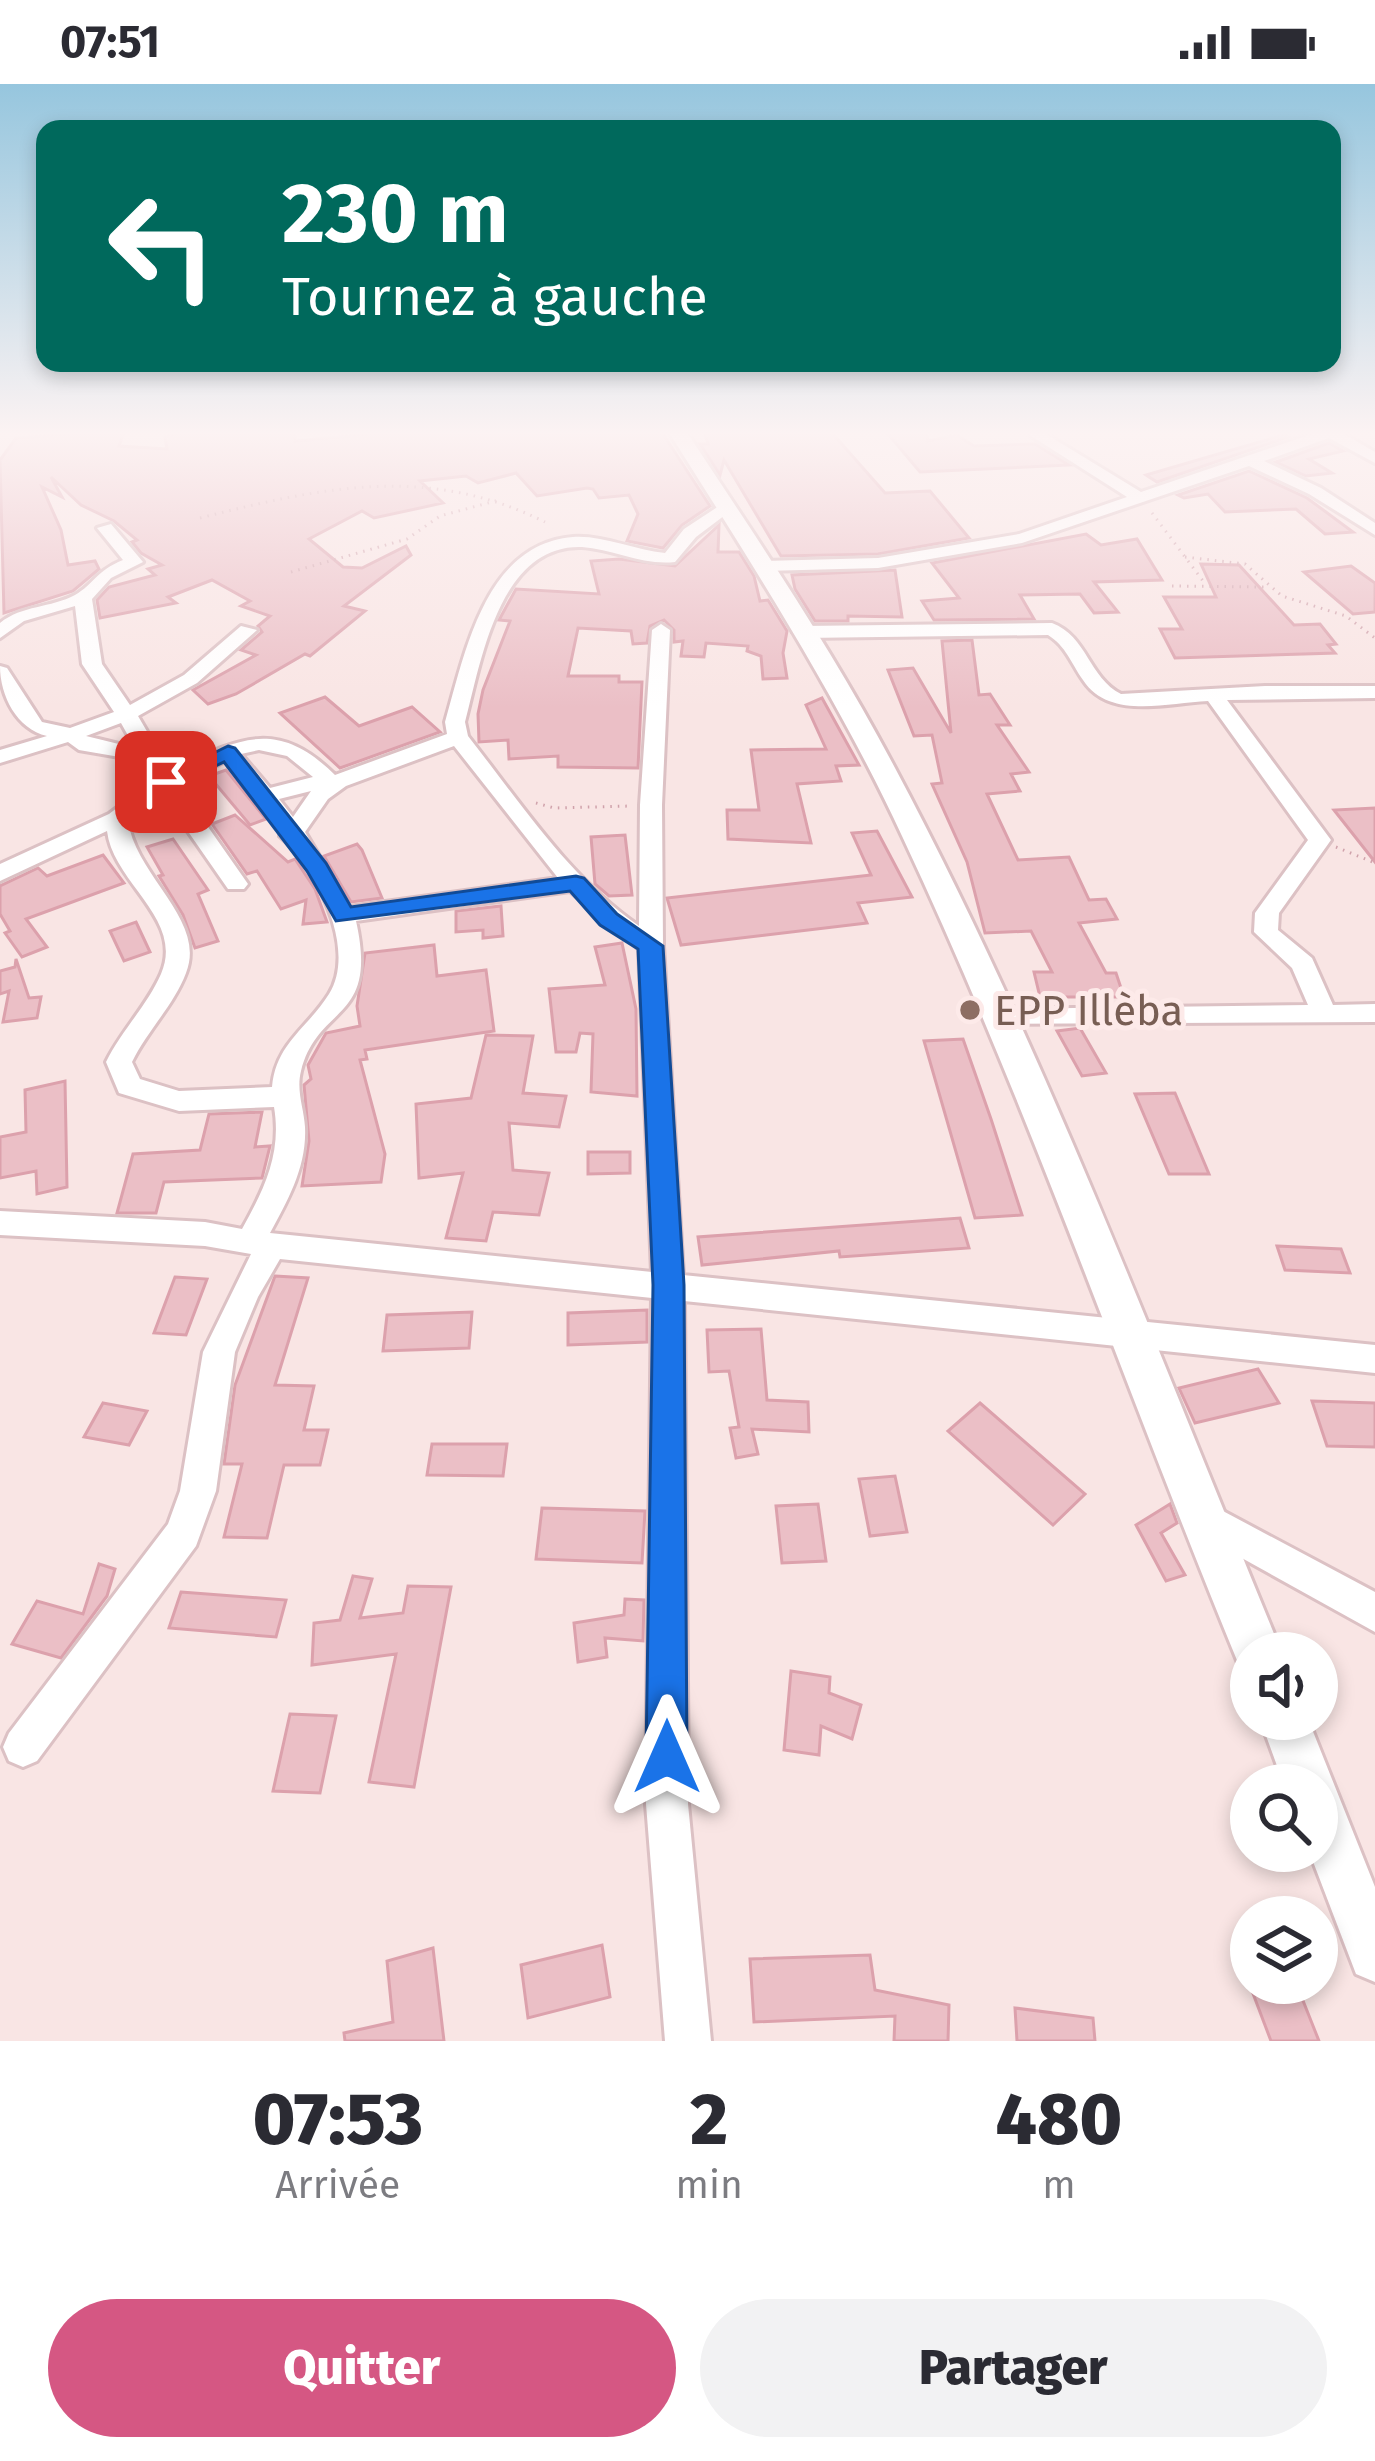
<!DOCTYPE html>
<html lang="fr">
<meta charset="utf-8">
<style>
body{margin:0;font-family:"Fira Sans",sans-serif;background:#f2f2f3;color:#2b2b33;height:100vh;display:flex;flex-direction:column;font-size:45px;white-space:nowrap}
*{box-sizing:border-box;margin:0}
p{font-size:39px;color:#7c7c81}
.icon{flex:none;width:66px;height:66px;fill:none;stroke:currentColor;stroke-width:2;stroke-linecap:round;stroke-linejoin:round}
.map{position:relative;height:1957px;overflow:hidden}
.drawer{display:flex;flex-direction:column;background:#fff;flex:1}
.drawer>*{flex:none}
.banner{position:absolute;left:36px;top:36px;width:1305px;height:252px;border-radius:24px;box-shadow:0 6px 18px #0003;background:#00695c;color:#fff;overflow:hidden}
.buttons{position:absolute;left:1230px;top:1548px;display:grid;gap:24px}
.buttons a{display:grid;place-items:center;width:108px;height:108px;border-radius:50%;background:#fff;box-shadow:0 6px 18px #0003;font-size:60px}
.pin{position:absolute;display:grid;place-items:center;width:102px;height:102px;color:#fff;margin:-51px;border-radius:24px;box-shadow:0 6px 18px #0006}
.me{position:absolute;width:132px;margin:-66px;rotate:0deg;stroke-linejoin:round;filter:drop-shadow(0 0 9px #0008)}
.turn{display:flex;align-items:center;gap:42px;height:252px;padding:0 48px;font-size:54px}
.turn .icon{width:156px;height:156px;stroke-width:2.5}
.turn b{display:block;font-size:84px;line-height:102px}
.eta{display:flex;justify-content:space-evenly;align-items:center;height:204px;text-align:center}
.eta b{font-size:72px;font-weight:800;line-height:84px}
.cta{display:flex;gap:24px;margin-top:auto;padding:24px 48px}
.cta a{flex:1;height:138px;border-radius:72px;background:#d55783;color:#fff;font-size:48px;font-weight:800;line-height:138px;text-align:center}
.cta a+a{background:#f2f2f3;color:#2b2b33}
.status{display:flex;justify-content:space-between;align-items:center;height:84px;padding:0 60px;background:#fff;direction:ltr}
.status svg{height:33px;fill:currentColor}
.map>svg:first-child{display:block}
.building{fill:#ebbfc6;stroke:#dca1ac;stroke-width:3}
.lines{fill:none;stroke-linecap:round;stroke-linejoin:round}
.minor-casing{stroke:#dcc1c4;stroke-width:6}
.tertiary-casing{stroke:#dcc1c4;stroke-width:6}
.path{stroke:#d0a2ab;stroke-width:3;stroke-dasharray:1.5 6;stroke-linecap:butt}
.minor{fill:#fff;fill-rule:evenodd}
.tertiary{fill:#fff;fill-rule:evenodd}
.route{fill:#1a73e8;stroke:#114b97;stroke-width:3}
.education-dot{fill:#8d6e63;stroke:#fdeae9;stroke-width:4.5}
.labels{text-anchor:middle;stroke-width:10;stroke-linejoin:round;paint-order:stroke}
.education-label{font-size:42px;fill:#785e54;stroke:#fdeae9;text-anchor:start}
</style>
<div class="status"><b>07:51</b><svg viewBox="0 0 49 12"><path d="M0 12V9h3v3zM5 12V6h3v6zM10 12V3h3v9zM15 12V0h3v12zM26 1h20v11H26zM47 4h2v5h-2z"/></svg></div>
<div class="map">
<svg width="1375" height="1957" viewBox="0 0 1375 1957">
<rect width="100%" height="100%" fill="#f9e5e4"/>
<g class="building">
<polygon points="70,350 123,350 119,362 167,365 165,353 176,350 295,350 295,357 371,350 663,350 710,422 682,441 663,464 627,457 638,430 629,411 599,414 593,405 587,404 537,412 516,389 478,399 466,392 420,397 443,419 374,434 362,427 309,455 343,483 362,484 406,462 411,471 344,522 365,527 310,572 305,570 236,610 208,620 193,606 256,571 241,566 262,548 258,542 270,532 241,522 250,517 212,496 168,513 176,519 100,534 97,516 109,503 155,491 148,485 162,481 141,469 132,458 137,456 114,437 81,421 51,393 62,413 42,403 61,446 68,481 95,477 99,485 73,507 4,529 0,376 16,354"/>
<polygon points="705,350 833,350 885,409 930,407 969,454 878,470 781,472 724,376 720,391 700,360 708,360"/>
<polygon points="888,350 927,350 928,357 957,351 974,362 1035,360 1069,381 920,388"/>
<polygon points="1283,351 1288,353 1157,398 1146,391"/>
<polygon points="1329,359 1343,367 1309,375 1332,389 1306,392 1276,378"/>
<polygon points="1249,387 1307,414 1353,448 1325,450 1296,425 1225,428 1208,410 1184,414 1178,411"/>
<polygon points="719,441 718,468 739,468 754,492 760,517 768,516 787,547 783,569 787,594 763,595 761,572 747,567 748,562 706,559 704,573 681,572 683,557 674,558 674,546 664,536 650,542 647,559 633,560 631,547 578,544 568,592 619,592 619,598 642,598 638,684 558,683 558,672 509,675 508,656 479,658 478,630 483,606 510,537 499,536 516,505 599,510 591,477 619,475 675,482"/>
<polygon points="1086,450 1101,461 1137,455 1162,496 1094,498 1118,528 1094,529 1080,510 1020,511 1034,535 934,536 922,517 959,514 932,479"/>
<polygon points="1201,480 1239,481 1294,541 1320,540 1336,560 1328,561 1335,569 1175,574 1160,545 1182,545 1164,513 1216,513"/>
<polygon points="1351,482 1375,499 1375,528 1353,530 1304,488"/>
<polygon points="895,486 902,533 848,532 848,537 815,537 795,505 792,491"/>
<polygon points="972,556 979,611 990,610 1010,641 997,641 1029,688 1011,690 1020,707 987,710 1018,776 1069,773 1089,816 1106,815 1117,835 1079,839 1106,889 1116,889 1124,913 1040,913 1034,888 1052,888 1031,847 985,849 967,778 932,700 942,699 932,651 914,652 888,586 913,584 951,649 942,557"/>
<polygon points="325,613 359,642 412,623 440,648 340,684 280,629"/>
<polygon points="822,614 859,681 836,682 841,697 797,700 811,759 728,755 727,726 759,726 751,666 826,665 806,621"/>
<polygon points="226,686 266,735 250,741 209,692"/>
<polygon points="1375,724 1375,778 1334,726"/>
<polygon points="235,731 288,778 295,775 315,805 327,838 303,840 306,816 281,825 257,787 247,790 212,740"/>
<polygon points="877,747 912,813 858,819 867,839 681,861 667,814 871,791 852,749"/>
<polygon points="625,751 632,811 609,812 595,800 591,753"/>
<polygon points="173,755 208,806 198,810 218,857 195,864 183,831 159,792 163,791 147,763"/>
<polygon points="357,760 362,766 382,814 351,818 324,772"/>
<polygon points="103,771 124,799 26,835 47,863 22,873 5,849 10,847 0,830 0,802 38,784 47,792"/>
<polygon points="501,822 503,852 483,854 483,846 456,848 456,827"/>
<polygon points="136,838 150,868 124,877 110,847"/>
<polygon points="622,859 636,925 637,1012 591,1008 593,950 580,949 576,968 556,968 549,905 605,901 595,863"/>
<polygon points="434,861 437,892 486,886 494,947 365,966 367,975 360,976 385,1070 381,1098 302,1102 309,1057 304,1001 311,995 308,981 326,949 360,942 357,922 365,869"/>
<polygon points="16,875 29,914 41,913 37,934 3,938 9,907 0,910 0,887 15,883"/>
<polygon points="1080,944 1106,989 1082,992 1057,947"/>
<polygon points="486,951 533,952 523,1009 566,1012 559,1043 509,1039 513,1086 549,1089 539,1131 493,1128 486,1157 446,1154 463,1089 419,1094 416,1020 471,1014"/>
<polygon points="963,955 991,1035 1022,1131 975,1134 924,957"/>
<polygon points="65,997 67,1103 37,1110 36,1087 0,1094 0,1053 26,1048 25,1006"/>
<polygon points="1175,1009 1209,1090 1169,1090 1135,1010"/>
<polygon points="262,1028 255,1063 270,1062 262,1094 164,1098 156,1129 117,1129 133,1070 200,1066 209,1030"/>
<polygon points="588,1068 630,1068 630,1089 588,1090"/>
<polygon points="960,1134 969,1164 840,1173 839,1167 702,1181 698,1153"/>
<polygon points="1277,1162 1341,1165 1350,1189 1285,1186"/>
<polygon points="275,1192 308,1194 275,1301 314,1302 304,1346 328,1346 320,1381 284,1381 267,1454 224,1453 242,1380 224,1380 235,1301"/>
<polygon points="175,1193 207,1195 186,1251 154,1249"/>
<polygon points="647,1226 647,1258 568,1261 568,1229"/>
<polygon points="472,1228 469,1264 383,1267 387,1231"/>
<polygon points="761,1245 767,1316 808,1318 809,1348 752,1345 758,1370 736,1374 730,1344 739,1343 729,1287 709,1288 707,1246"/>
<polygon points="1258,1285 1279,1319 1195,1339 1179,1304"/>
<polygon points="1312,1317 1375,1319 1375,1363 1327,1362"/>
<polygon points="103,1319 147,1327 129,1361 84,1353"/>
<polygon points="980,1319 1085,1410 1053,1441 948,1347"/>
<polygon points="432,1360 507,1360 503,1392 427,1391"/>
<polygon points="895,1392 907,1448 870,1452 859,1395"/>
<polygon points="818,1420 826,1477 782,1479 776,1422"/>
<polygon points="1170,1420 1177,1439 1161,1449 1185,1491 1166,1497 1136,1441"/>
<polygon points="542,1424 645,1427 642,1479 536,1475"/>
<polygon points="99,1480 115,1485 107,1512 61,1574 12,1560 37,1517 83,1530"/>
<polygon points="353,1492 372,1495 360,1534 403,1529 408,1502 451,1503 414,1703 369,1698 396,1570 312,1581 314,1539 340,1536"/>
<polygon points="181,1508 286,1516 276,1553 169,1544"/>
<polygon points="625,1515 644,1516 643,1557 605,1554 607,1573 578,1578 574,1539 624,1531"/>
<polygon points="791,1587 830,1593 829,1609 861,1621 852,1655 821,1642 819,1671 784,1666"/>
<polygon points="290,1630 336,1632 320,1709 273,1707"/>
<polygon points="602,1861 610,1913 528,1934 521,1881"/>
<polygon points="433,1864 444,1957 345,1957 344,1949 393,1938 387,1877"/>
<polygon points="870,1871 875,1906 949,1921 948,1957 894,1957 895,1932 754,1938 750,1875"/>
<polygon points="1249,1899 1296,1899 1319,1957 1271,1957"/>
<polygon points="1015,1924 1093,1934 1095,1957 1017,1957"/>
</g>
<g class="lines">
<defs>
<g id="minor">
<polygon points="1028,350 1046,350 1141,408 1312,350 1344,350 1375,368 1375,379 1329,354 1264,377 1321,404 1375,439 1375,451 1309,410 1249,382 1022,459 878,484 764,487 755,482 764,477 878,474 1019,450 1127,413"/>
<path d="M719 422 733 425 696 453 675 478C644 482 613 465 582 463 499 460 481 578 465 638L468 652C520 718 569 794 639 842L640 721 652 546 661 540 670 546 662 721 663 862 683 1191 1375 1261V1289L684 1217 688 1720 711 1957H665L646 1720 652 1214 280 1175 258 1213 235 1268 216 1407 196 1462 37 1677 23 1683 9 1677 3 1663 9 1649 168 1440 180 1407 203 1268 251 1170 205 1162 0 1151V1127L205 1138 242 1145C264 1106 282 1069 274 1023L179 1027 119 1009 106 978C121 947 147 922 161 890 185 835 113 799 107 747L0 797V780L109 730 154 696 143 677 79 666 68 658 0 679V666L47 652C17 645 0 612 0 582L7 584 42 638 70 644 114 628 82 580 75 522 24 537 0 554V539C22 521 51 524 75 511 94 500 96 487 123 476L97 444 111 440 143 478 111 494 92 515 102 580 130 621 184 591 241 542 257 546 197 599 138 632 170 687C237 656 275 632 335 691L447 650 445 638C465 569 485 460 573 453 603 451 634 466 665 469L684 445ZM121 639 135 664 86 652ZM454 662 558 794 349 823 305 748 328 715 346 702ZM259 666 287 672 313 693 270 704 241 670ZM225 677 282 748 280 752C315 782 358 864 329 910 307 945 276 959 272 1003L179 1007 140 995 132 978C147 947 174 921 186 889 207 836 136 793 128 737L162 710 228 805H244L248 800 178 700ZM311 707 293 733 279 715ZM570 807 639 865 652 1188 270 1149C288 1116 307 1082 305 1043 304 1024 296 1007 301 987 318 919 379 939 356 837Z"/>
<path d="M1052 539C1087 552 1089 594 1121 610L1265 602H1375V614L1227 616 1331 756 1279 829 1278 846 1312 874 1333 921 1375 920V938L992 940 988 934 1001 925 1308 921 1292 884 1254 848 1255 829 1308 756 1208 617C1166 619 1109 636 1083 596 1071 579 1066 562 1048 551L802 554 793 548 802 542Z"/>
<polygon points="1206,1418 1375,1508 1375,1548 1193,1447 1188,1435 1193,1423"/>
</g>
<g id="tertiary">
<path d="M670 350H688C760 459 834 568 895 684 1046 967 1159 1272 1282 1569H1251V1590L1241 1586C1126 1308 1030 1024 902 752 837 612 752 480 670 350Z"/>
<polygon points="1260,1635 1308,1635 1375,1803 1375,1898 1356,1890 1309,1767 1317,1767 1317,1701 1284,1701"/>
</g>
</defs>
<use href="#minor" class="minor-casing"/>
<use href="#tertiary" class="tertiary-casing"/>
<g class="path">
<polyline points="1152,429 1206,501"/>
<path d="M200 434C322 403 428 380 545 438"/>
<polyline points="1185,473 1245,480 1282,512 1346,532 1375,554"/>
<polyline points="291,488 407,455 440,432 499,416"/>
<polyline points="1172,502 1265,503"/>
<polyline points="536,719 554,724 631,722"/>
<polyline points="1336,763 1375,779"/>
</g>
<use href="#minor" class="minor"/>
<use href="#tertiary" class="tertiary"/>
</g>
<linearGradient id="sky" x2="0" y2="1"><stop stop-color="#96c6de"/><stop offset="0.56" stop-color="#fcf3f3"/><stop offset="1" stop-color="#fcf3f3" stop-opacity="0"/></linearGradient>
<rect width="1375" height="624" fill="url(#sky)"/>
<polygon class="route" points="228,662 235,664 326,779 351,823 576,792 584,794 617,830 663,862 684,1201 687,1673 681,1687 667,1693 652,1687 646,1673 653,1201 638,865 600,841 570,807 336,837 307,787 224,678 174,702 158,702 155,698"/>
<circle class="education-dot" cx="970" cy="926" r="12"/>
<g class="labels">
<g class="education-label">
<text x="994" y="941">EPP Illèba</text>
</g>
</g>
</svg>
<div class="buttons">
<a><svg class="icon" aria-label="sound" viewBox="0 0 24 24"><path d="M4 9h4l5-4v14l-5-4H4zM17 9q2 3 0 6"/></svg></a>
<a><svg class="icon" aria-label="search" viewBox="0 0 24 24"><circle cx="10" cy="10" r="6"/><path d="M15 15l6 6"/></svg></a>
<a><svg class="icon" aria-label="layers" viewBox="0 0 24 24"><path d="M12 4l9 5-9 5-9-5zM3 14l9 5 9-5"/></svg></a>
</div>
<div class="pin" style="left:166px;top:698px;background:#d93025"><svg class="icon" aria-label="arrive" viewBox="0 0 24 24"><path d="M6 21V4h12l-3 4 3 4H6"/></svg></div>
<svg class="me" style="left:667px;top:1673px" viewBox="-20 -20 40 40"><path d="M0-17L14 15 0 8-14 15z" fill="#1a73e8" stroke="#fff" stroke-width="4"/></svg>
<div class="banner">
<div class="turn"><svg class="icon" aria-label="left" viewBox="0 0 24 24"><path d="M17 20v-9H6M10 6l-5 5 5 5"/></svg><div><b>230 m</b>Tournez à gauche</div></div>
</div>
</div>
<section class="drawer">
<div class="eta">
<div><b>07:53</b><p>Arrivée</p></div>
<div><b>2</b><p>min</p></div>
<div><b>480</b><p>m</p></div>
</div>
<div class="cta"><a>Quitter</a><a>Partager</a></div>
</section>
